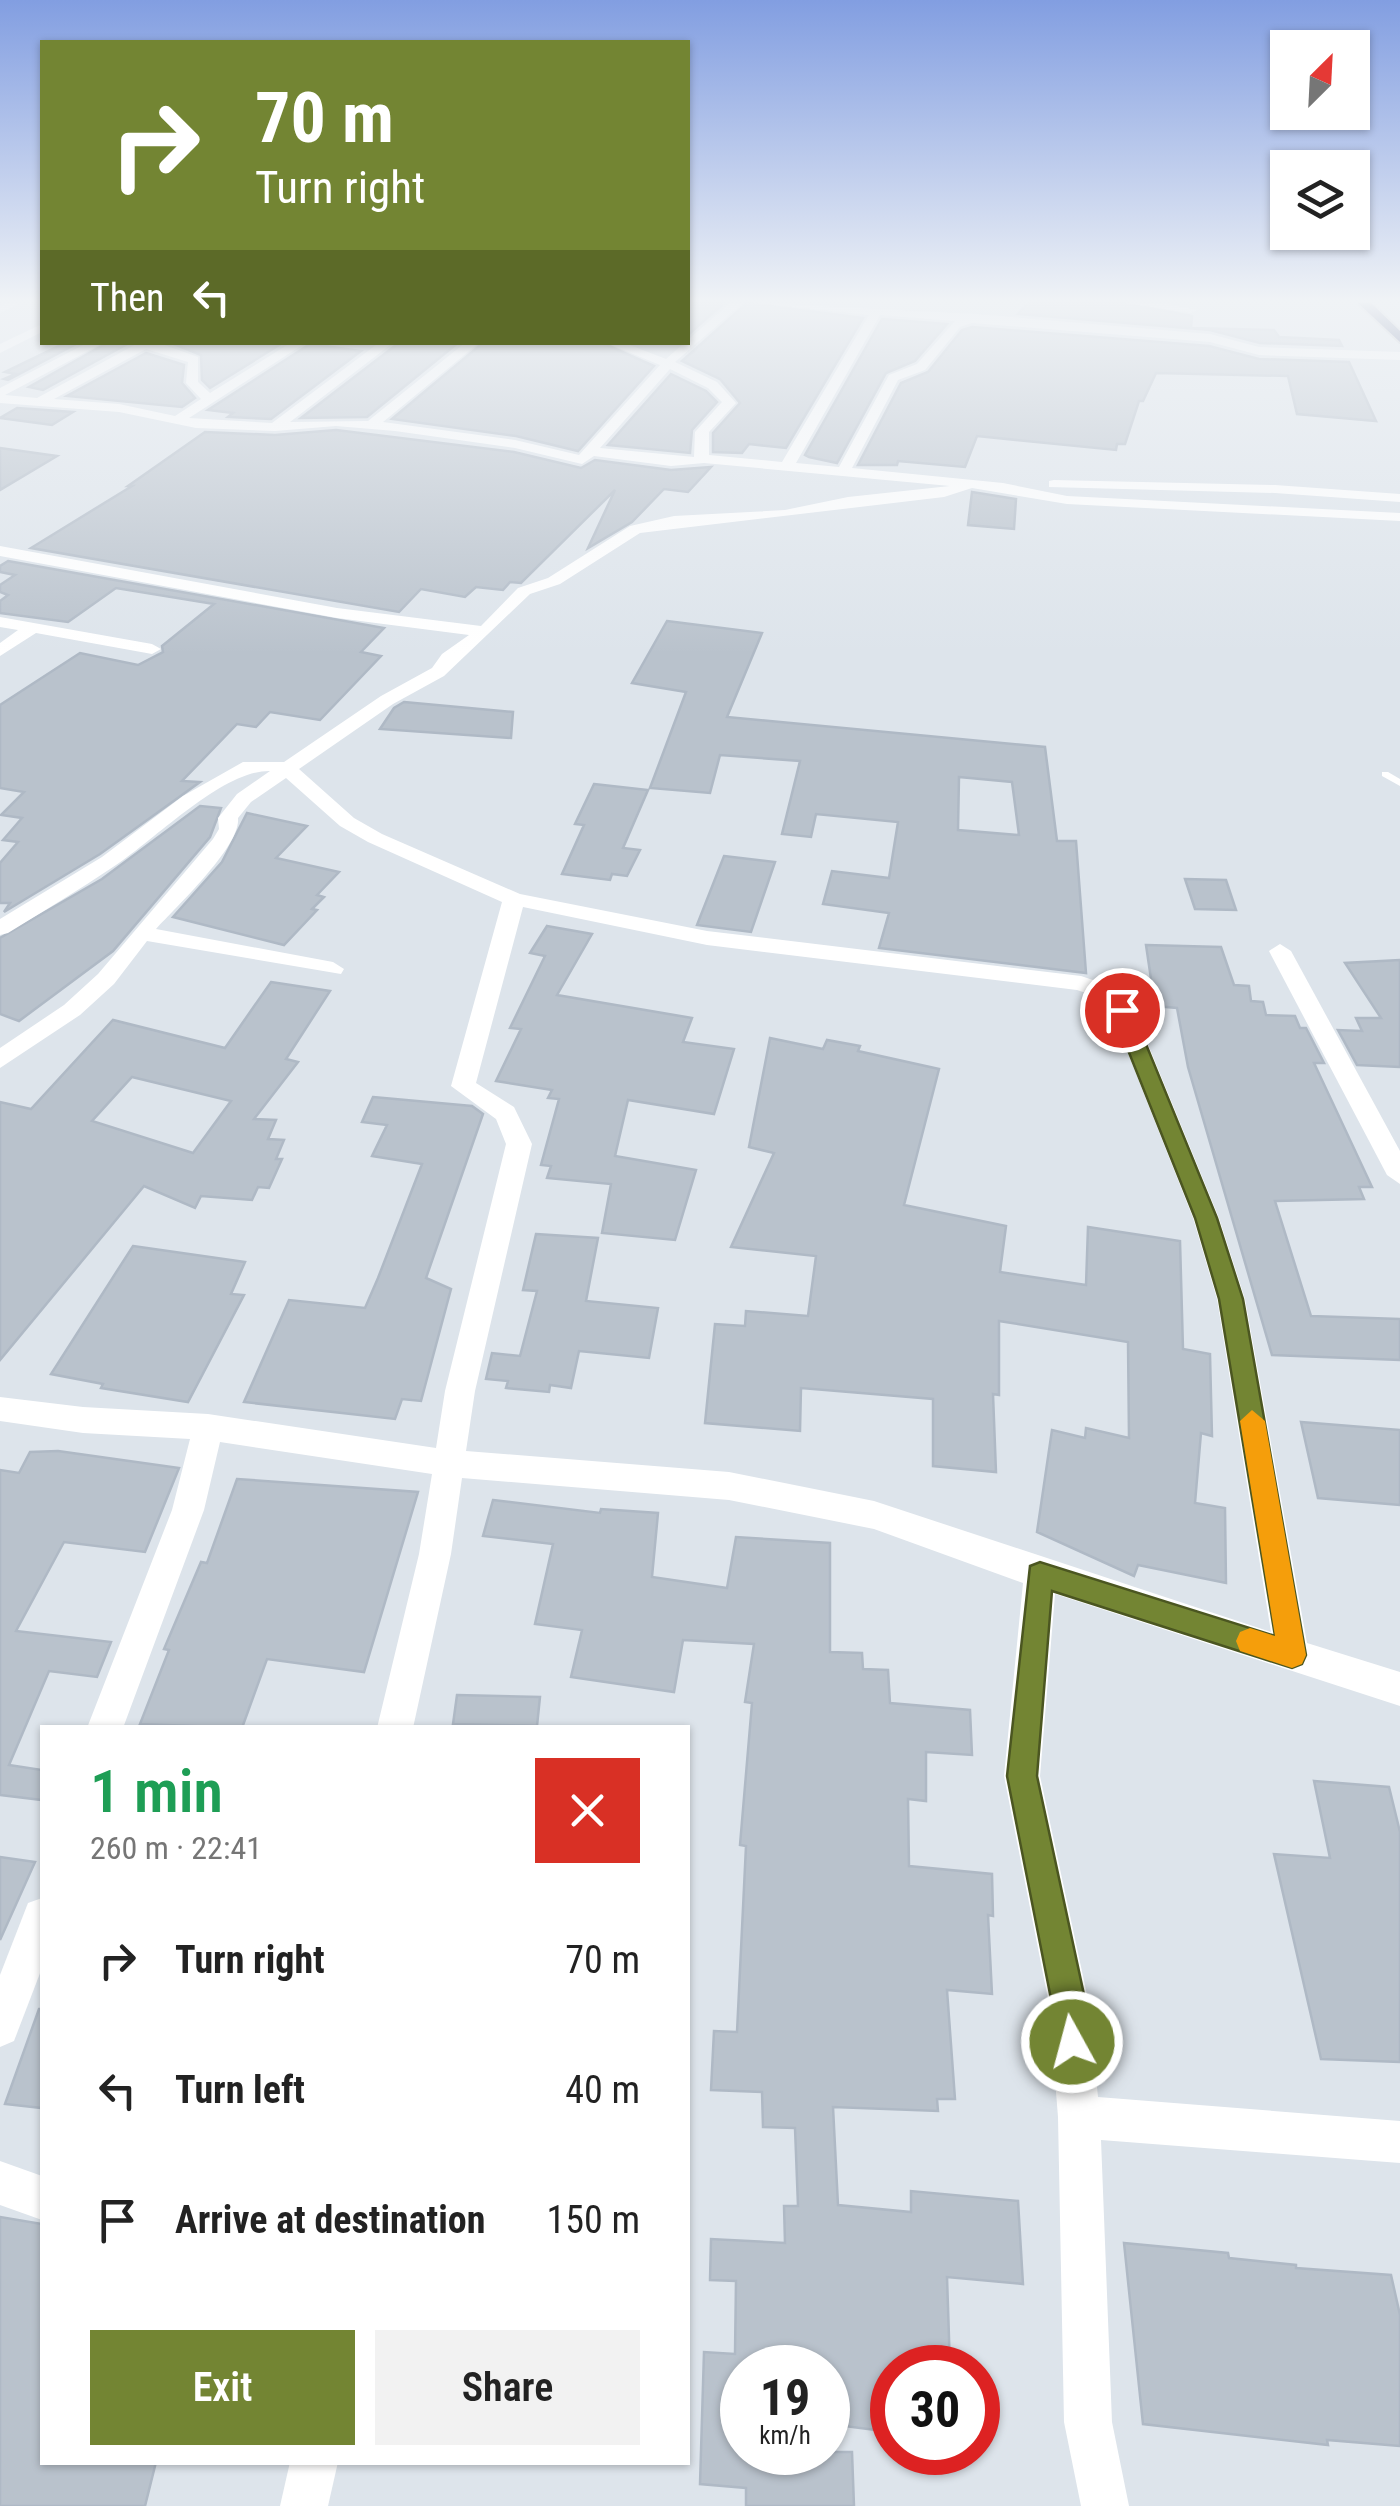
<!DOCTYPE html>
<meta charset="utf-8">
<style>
body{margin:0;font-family:"Roboto Condensed",sans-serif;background:#f2f2f2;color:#222;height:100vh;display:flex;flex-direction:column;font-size:38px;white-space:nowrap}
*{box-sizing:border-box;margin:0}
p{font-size:32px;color:#767676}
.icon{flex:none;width:55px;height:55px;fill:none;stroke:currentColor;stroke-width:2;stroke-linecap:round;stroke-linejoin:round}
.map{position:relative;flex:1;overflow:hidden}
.drawer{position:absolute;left:40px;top:1725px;width:650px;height:740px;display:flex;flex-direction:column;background:#fff;border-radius:0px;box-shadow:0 2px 8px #0004}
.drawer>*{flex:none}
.top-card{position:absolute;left:40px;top:40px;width:650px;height:305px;border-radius:0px;box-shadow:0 2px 8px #0004;background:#738533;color:#fff;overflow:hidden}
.needle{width:65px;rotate:24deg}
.fabs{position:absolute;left:1270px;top:30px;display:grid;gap:20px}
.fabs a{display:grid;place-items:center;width:100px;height:100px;border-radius:0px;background:#fff;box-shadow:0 2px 8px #0004;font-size:50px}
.speed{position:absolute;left:720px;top:2345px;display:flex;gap:20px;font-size:50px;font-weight:700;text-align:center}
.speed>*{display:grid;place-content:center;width:130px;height:130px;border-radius:50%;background:#fff;box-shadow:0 2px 8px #0004;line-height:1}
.speed small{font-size:25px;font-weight:400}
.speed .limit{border:15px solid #d22;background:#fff;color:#111}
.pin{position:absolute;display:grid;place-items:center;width:85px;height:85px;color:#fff;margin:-42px;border:5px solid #fff;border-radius:50%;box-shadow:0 2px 10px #0007}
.me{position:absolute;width:110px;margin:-55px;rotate:353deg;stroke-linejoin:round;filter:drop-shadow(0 0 8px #0008)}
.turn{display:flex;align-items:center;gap:35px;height:210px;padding:0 50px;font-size:45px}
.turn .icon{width:130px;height:130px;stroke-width:2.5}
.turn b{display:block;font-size:70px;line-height:85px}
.then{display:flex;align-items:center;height:95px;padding:0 50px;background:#0003;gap:20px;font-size:38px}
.round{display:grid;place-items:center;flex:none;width:105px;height:105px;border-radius:0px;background:#f2f2f2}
.summary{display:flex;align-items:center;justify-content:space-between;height:170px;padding:0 50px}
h1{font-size:60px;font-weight:600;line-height:75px;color:#1e9e55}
.button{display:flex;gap:20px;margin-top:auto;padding:20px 50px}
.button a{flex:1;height:115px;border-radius:0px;background:#738533;color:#fff;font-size:40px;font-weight:600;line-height:115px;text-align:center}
.button a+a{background:#f2f2f2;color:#222}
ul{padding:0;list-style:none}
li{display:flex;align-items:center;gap:30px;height:130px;padding:0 50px}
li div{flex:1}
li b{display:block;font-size:38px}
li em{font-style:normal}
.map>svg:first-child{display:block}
.building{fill:#b9c2cc;stroke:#afb9c5;stroke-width:2.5;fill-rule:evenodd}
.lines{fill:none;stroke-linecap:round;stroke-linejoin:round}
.highway-casing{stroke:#bbbec4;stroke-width:4}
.lane{fill:#fff;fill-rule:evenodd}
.street{fill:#fff;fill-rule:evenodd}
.highway{fill:#26366c;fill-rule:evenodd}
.route{fill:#738533;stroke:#4b5621;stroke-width:2.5}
.slow{fill:#f59e0b}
</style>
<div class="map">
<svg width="1400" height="2506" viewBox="0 0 1400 2506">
<rect width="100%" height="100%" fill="#dde4eb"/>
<g class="building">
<polygon points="688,303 724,303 688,335"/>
<polygon points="747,303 863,318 786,448 749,444 742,453 713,452 713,433 740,403 720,379 682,361"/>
<polygon points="1028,303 1122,303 1192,316 1191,328 1274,330 1279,337 1339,340 1342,346 1260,343 1210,330 1018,314"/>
<polygon points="882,319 947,324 915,361 886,373 837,463 809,457 805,455"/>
<polygon points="972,327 1209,346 1259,359 1349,362 1376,421 1297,414 1288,376 1156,373 1143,401 1139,401 1125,444 1117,444 1116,450 977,436 965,467 898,461 897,465 858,465 901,383 928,372 962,330"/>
<polygon points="67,342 80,342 8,380 4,379 16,374 5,372"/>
<polygon points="109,342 131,342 43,390 29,387"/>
<polygon points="169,342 284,342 210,388 202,380 201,355"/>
<polygon points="400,342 459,342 367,417 301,418"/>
<polygon points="484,342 600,342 654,366 578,451 516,436 392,419"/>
<polygon points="310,344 361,351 271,419 228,417 233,413 208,410"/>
<polygon points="146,353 184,365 182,383 195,398 182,407 67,396"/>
<polygon points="671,374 706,391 717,402 692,430 690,453 608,445"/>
<polygon points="17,408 73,412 52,425 0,418"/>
<polygon points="336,430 514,452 581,468 595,460 671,470 711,467 688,492 664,489 632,522 588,548 615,490 521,583 510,582 503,590 476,587 465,597 421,589 399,612 31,548 132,486 128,486 205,432 275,435"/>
<polygon points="0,448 57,456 0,490"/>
<polygon points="972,492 1016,499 1014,529 968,525"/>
<polygon points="8,561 384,628 361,652 381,656 320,720 270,712 256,727 237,724 182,781 200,782 100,854 4,912 10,903 0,903 0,863 18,842 3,840 22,818 1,815 24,792 0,788 0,705 80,653 138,665 163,652 162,646 214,604 116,588 68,622 0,613 0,601 8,595 0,592 0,585 15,575 0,572 0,566"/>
<path d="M667 621 762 633 727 717 1045 747 1057 841H1076L1086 973 879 948 889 913 823 904 832 871 889 878 898 822 816 814 811 837 782 834 800 761 720 755 710 793 650 788 686 692 632 683ZM959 777 1012 782 1019 835 958 830Z"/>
<polygon points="404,702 513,712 511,738 380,729 394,708"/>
<polygon points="594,784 648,790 623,848 640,850 627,876 612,874 610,880 562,874 584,825 575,824"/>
<polygon points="200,806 221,808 210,837 113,951 19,1021 0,1014 0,938 102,879"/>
<polygon points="247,813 307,826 276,858 339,872 317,895 324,897 312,909 317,910 284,945 173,917 222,862"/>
<polygon points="724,856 775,862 751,932 697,925"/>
<polygon points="1185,879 1226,880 1236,910 1195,909"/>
<polygon points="547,926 592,934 557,995 692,1018 683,1042 734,1049 714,1114 628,1100 615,1156 696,1170 675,1240 602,1233 611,1184 547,1178 551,1166 541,1165 559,1099 548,1098 552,1090 496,1081 521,1029 510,1028 545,956 530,953"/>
<polygon points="1146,945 1221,947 1234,985 1249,986 1251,1001 1263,1002 1266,1015 1295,1016 1300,1028 1306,1028 1324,1063 1314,1063 1372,1187 1359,1187 1364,1199 1275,1201 1311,1316 1400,1319 1400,1360 1272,1355 1188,1067 1177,1008 1155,1006"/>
<polygon points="1400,960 1400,1067 1357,1065 1338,1030 1362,1031 1356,1018 1381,1018 1345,963"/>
<path d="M271 982 330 991 286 1059 298 1062 254 1119 276 1120 268 1139 284 1140 276 1159H282L269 1188 258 1187 252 1200 201 1196 195 1208 144 1186 0 1360V1102L31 1109 113 1020 225 1048ZM132 1077 231 1101 193 1153 92 1121Z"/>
<polygon points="770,1038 823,1049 827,1040 860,1046 858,1051 939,1069 904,1205 1006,1226 1000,1272 1086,1285 1088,1227 1180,1241 1183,1349 1210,1354 1212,1436 1201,1433 1195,1503 1225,1508 1226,1583 1138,1565 1134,1576 1037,1532 1052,1430 1085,1438 1086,1428 1129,1438 1128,1342 999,1321 999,1395 993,1394 996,1472 933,1466 933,1399 801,1388 800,1431 705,1423 715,1324 745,1326 746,1311 808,1316 816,1256 731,1247 774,1153 749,1147"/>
<polygon points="373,1097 472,1106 483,1114 426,1278 451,1289 421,1401 402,1399 395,1419 244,1402 289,1300 365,1308 378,1278 422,1164 372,1156 387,1125 362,1122"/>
<polygon points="536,1234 598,1238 586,1301 658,1308 649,1358 579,1351 571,1388 550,1385 549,1392 506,1388 508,1381 486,1379 492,1353 520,1356 537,1291 523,1290"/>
<polygon points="133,1246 245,1262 231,1294 244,1295 188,1402 101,1388 103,1384 51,1374"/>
<polygon points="1301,1422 1400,1430 1400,1505 1318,1498"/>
<polygon points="58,1451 179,1468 145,1552 64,1542 16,1631 111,1642 97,1677 49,1671 9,1765 42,1770 42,1800 0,1795 0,1470 19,1473 30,1452"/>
<polygon points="237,1479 418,1492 364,1672 267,1659 242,1728 140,1724 169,1650 164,1649 201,1562 207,1563"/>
<polygon points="493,1500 600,1513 601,1509 658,1513 652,1577 727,1588 736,1537 830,1543 830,1652 862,1653 863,1669 888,1670 890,1703 970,1710 972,1755 926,1752 926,1801 908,1799 909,1866 992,1874 993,1916 988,1915 992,1994 947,1990 955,2099 937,2099 938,2111 833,2107 838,2205 911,2212 911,2191 1018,2201 1023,2284 947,2277 950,2368 892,2368 892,2432 828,2424 828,2368 742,2368 742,2452 852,2452 854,2506 746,2506 746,2488 700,2484 704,2352 735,2354 736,2281 710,2280 711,2239 785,2243 784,2206 798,2206 795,2128 763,2127 762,2092 711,2090 714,2031 737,2032 746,1846 740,1845 752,1703 745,1702 754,1644 683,1640 674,1692 571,1677 582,1630 535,1624 553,1544 483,1536"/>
<polygon points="457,1695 540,1697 537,1726 453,1724"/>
<polygon points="1314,1781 1389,1787 1400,1832 1400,2062 1321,2059 1274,1854 1330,1858"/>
<polygon points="0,1857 35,1862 0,1940"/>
<polygon points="39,2009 42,2009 42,2108 5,2104"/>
<polygon points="0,2217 42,2224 42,2462 156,2462 145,2506 0,2506"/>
<polygon points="1124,2243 1228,2253 1229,2258 1296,2265 1296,2268 1391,2275 1400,2315 1400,2446 1327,2440 1328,2445 1143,2424"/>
</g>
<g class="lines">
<defs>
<polygon id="highway" points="1358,303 1371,303 1400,331 1400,342"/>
</defs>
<use href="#highway" class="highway-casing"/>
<polygon class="lane" points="1382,772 1388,772 1400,779 1400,786 1382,776"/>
<g class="street">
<polygon points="5,303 21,303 0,313 0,306"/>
<path d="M730 303H743L675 362 717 382 736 403 709 432V455L782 462 869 315 759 303 976 314 1210 334 1259 347 1400 352V360L1259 355 1210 342 972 323 960 327 925 370 898 380 852 468 1003 483 1067 496 1400 513V521L1067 504 972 488 944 497 640 533 560 584 530 594 444 676 393 704 299 769 354 818 382 834 520 894 707 931 1081 976 1111 986 1134 1010 1219 1218 1245 1299 1307 1643 1400 1672V1706L1055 1594 1040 1776 1089 2004 1098 2097 1400 2121V2163L1101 2140 1112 2422 1129 2506H1081L1064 2422 1058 2117 1049 2004 1004 1776 1023 1583 874 1529 729 1500 462 1478 451 1554 413 1728H377L419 1554 432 1474 220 1442 204 1510 123 1728H87L172 1510 190 1439 83 1433 0 1421V1397L83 1407 208 1414 436 1448 445 1391 506 1144 496 1119 451 1086 502 902 368 842 340 826 286 778 251 802 238 818C241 846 176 907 156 929L333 962 344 969 341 974 147 941 114 984 80 1015 0 1068V1048L64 1005 98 974 213 839 219 829 218 818 237 794 270 771C222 770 154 841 113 867 79 890 43 911 8 933L0 935V919L102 857 183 796 243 762H284L381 696 432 668 442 654 469 635 337 618 0 556V546L337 608 481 626 518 588 548 578 630 526 674 516 785 510 848 497 950 486 704 463 671 466 594 456 582 464 515 448 395 431 336 426 275 431 196 428 119 412 0 403V388L89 342H105L5 395 37 398 140 342H156L198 357V382L210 393 292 342H307L189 418 272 423 380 342H394L290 422 368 421 466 342H480L383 422 515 440 579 455 660 365 604 342H622L666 359ZM880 315 955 321 917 364 889 375 839 467 796 463ZM146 349 188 362 186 383 201 399 175 416 119 404 54 399ZM670 369 708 388 722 402 695 432 694 457 600 448ZM523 907 707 945 1077 990 1095 996 1112 1013 1193 1218 1217 1299 1271 1632 874 1501 729 1472 466 1451 475 1391 532 1144 514 1107 476 1083Z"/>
<polygon points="1126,303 1163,303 1197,310 1191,313"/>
<polygon points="42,324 42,332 0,353 0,344"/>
<polygon points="1054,480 1275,485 1400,494 1400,502 1275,493 1049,487 1049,481"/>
<polygon points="0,617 152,644 161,649 152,654 36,633 0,656 0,643 18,630 0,627"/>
<polygon points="1280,944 1291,951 1400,1151 1400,1184 1387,1175 1269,951"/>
<polygon points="42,1898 42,1968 14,2041 0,2047 0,1975 28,1903"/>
<polygon points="0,2161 42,2176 42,2220 0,2205"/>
<polygon points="290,2462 338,2462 328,2506 280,2506"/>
</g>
<use href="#highway" class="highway"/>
</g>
<linearGradient id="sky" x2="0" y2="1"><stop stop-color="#829ee1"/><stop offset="0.46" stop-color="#f0f3f6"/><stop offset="1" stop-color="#f0f3f6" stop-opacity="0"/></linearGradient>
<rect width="1400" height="654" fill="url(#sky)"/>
<polygon class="route" points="1122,1003 1132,1010 1217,1218 1243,1299 1306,1655 1302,1664 1292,1668 1052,1591 1037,1776 1086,2004 1089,2042 1084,2054 1072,2059 1060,2054 1052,2004 1007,1776 1030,1566 1040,1562 1275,1636 1219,1299 1195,1218 1112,1010"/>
<polygon class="slow" points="1252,1410 1265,1421 1306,1655 1302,1664 1292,1668 1240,1651 1236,1641 1240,1632 1250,1628 1275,1636 1240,1421"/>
</svg>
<div class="fabs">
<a><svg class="needle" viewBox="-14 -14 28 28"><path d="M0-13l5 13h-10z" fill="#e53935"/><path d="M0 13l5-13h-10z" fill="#767676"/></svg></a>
<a><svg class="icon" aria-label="layers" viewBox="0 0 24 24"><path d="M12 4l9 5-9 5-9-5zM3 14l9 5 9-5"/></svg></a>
</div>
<div class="speed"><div>19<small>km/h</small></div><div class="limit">30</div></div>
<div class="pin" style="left:1122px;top:1010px;background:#d93025"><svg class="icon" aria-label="arrive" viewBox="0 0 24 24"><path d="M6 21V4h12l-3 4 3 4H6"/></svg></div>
<svg class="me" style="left:1072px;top:2042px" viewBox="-20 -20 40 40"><circle r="17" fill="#738533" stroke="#fff" stroke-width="3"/><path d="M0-11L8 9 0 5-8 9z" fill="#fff"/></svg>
<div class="top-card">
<div class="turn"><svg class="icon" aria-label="right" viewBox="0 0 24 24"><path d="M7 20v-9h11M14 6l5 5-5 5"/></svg><div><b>70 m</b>Turn right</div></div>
<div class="then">Then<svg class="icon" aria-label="left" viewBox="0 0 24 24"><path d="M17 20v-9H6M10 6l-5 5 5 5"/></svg></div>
</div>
<section class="drawer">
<div class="summary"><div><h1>1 min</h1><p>260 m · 22:41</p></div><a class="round" style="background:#d93025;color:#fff"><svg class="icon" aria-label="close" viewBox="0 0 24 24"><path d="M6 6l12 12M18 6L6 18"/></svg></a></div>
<ul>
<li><svg class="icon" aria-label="right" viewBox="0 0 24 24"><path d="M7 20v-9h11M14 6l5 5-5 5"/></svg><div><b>Turn right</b></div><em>70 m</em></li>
<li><svg class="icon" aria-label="left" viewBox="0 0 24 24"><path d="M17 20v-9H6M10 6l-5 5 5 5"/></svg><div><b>Turn left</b></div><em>40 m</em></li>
<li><svg class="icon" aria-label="arrive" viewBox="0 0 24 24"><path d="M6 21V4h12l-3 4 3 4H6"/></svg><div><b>Arrive at destination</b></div><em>150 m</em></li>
</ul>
<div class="button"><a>Exit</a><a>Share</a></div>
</section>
</div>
